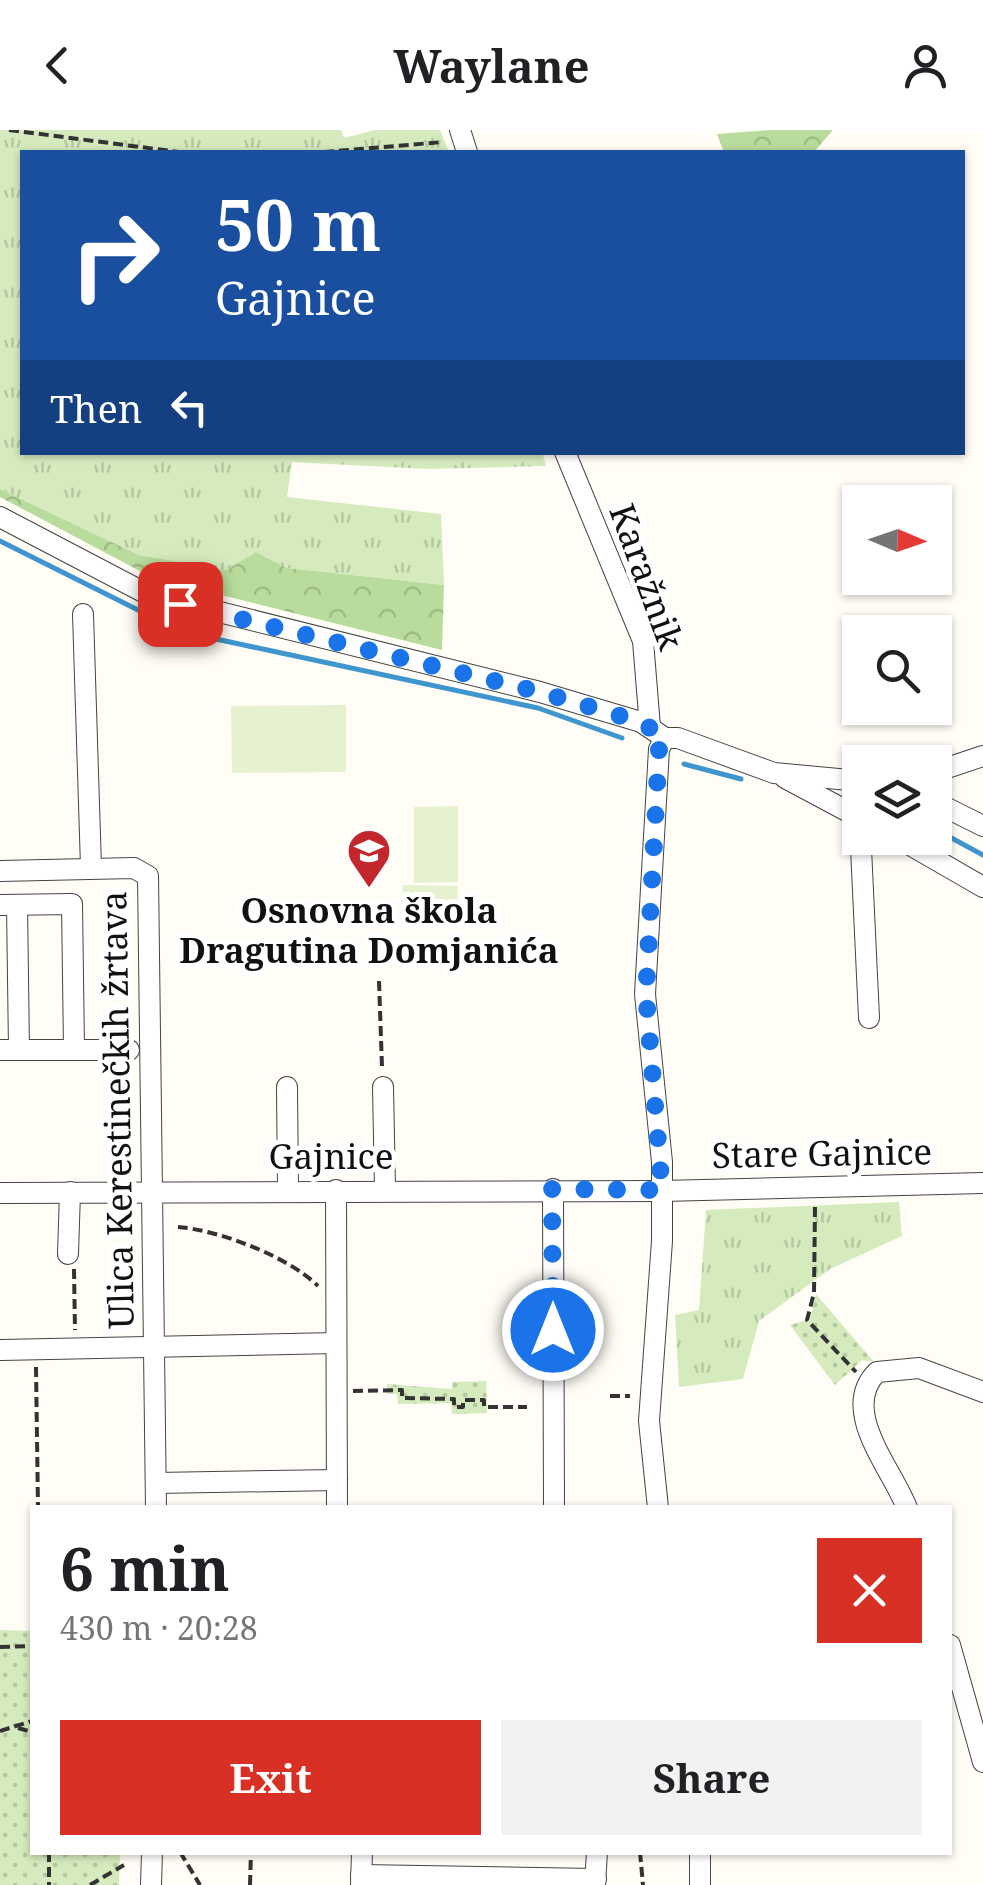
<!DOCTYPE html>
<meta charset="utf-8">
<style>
body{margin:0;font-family:"Noto Serif",serif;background:#f2f2f2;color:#202124;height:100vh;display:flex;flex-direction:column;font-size:38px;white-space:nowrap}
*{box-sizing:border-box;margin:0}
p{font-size:32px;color:#757577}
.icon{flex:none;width:55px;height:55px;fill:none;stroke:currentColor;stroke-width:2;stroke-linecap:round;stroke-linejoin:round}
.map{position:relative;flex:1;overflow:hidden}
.panel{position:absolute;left:30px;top:1375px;width:922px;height:350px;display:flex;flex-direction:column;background:#fff;border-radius:0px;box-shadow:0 2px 8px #0004}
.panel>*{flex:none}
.hud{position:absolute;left:20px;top:20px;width:945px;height:305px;border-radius:0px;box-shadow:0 2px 8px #0004;background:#1a4fa0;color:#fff;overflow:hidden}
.needle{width:65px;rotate:92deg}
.fabs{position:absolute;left:842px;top:355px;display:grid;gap:20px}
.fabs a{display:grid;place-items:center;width:110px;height:110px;border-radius:0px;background:#fff;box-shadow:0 2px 8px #0004;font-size:50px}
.pin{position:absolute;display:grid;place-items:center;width:85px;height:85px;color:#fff;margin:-42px;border-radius:20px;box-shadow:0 5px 15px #0006}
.me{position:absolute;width:110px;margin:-55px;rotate:0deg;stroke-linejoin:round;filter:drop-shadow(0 0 8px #0008)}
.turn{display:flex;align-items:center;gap:35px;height:210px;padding:0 30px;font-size:45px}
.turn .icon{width:130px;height:130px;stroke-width:2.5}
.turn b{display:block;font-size:70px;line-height:85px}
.then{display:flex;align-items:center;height:95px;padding:0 30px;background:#0003;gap:20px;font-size:38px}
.round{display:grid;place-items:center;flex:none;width:105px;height:105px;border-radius:0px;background:#f2f2f2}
.summary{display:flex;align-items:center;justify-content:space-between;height:170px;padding:0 30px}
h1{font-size:60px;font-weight:700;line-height:75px}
.button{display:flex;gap:20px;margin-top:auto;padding:20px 30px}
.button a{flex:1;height:115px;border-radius:0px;background:#d93025;color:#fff;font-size:40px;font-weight:700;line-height:115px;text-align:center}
.button a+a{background:#f2f2f2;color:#202124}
header{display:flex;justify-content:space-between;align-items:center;height:130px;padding:0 30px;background:#fff;font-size:45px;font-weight:700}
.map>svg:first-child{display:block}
.grass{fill:url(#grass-tufts)}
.forest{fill:url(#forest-crowns)}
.park{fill:url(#park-dots)}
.pitch{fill:#e6f2cf}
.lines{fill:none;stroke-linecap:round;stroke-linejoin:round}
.stream{stroke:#3f96cf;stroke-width:5}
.minor-casing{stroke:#444;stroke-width:22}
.path{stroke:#333;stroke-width:4;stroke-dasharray:10 5;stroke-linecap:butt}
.minor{stroke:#fff;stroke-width:20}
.route{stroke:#1a73e8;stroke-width:18;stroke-dasharray:0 32.4}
.labels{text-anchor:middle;stroke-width:10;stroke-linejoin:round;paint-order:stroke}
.street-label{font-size:35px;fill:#111;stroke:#fff}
.poi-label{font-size:35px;font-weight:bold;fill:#111;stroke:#fff}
</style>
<header><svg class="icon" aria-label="back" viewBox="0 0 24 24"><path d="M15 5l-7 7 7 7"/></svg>Waylane<svg class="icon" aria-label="person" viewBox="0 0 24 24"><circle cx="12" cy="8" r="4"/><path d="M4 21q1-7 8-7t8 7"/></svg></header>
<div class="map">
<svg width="983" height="1755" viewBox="0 0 983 1755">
<defs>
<pattern id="grass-tufts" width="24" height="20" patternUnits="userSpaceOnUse" patternTransform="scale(2.5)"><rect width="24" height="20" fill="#d5ebbd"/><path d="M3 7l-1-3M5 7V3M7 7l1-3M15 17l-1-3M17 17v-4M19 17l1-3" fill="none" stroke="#b6c8a1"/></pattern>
<pattern id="forest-crowns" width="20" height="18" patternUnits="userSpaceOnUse" patternTransform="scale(2.5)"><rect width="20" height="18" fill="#b9dc9c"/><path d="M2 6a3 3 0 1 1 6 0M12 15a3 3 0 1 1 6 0" fill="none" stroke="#9ebc85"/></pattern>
<pattern id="park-dots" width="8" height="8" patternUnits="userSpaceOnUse" patternTransform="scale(2.5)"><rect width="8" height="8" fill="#d5ebbd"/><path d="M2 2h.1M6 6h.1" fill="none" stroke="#b6c8a1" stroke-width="1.8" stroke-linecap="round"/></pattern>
</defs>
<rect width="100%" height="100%" fill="#fffdf5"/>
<g class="grass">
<polygon points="0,0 341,0 344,8 375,0 440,0 449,22 22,22 22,322 542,322 546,336 427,339 292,332 287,367 441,384 444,455 287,438 256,422 226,440 139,425 0,359"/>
<polygon points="899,1072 902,1106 830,1139 759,1191 743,1249 679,1257 675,1185 699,1180 706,1080"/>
</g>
<g class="forest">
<polygon points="771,0 833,0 814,22 724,22 717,4"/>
<polygon points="0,359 139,425 226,440 256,422 287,438 444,455 442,520 153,448 0,367"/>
</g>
<g class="park">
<polygon points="816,1164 874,1232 862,1230 835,1255 790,1195 810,1189"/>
<polygon points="486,1251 487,1283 452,1284 451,1273 398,1274 397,1264 387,1264 387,1254 452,1259 452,1252"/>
<polygon points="0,1500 32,1501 32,1722 120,1723 119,1755 0,1755"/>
</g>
<g class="pitch">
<polygon points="346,575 346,642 232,643 231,576"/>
<polygon points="458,676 458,752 414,753 414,677"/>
<polygon points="403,755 458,756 457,789 402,788"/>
</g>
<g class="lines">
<g class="stream">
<polyline points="0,411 144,483 216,509 538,578 622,608"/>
<polyline points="684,634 741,649"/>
<polyline points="935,699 983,725"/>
</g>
<defs>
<g id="minor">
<polyline points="460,0 467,22"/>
<polyline points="565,322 643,511 650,597"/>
<polyline points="0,387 147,464 540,562 641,592 665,608 678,608 774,643 860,651"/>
<polyline points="83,484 91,737"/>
<polyline points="935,642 983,626"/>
<polyline points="785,648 860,688"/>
<polyline points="935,672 983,696"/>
<polyline points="860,697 869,888"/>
<polyline points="898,708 983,757"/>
<polyline points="0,741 134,738 148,746 156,1378"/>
<polyline points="0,775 72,774 74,919"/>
<polyline points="17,775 19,920"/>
<polyline points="0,920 129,920"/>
<polyline points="287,957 288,1060"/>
<polyline points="383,957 385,1059"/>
<polyline points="553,1059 554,1378"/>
<polyline points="336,1060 337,1378"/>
<polyline points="0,1063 662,1061 983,1053"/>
<polyline points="68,1124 70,1062"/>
<polyline points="1,1220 336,1213"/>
<polyline points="156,1353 337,1350"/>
<polyline points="658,1378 649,1291 662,1111 662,1032 645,864 659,619 665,608"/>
<path d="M907 1378C891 1337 839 1280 877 1242L919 1238 983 1262"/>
<polyline points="950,1515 983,1632"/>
<polyline points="361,1745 596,1749"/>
<polyline points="151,1755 152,1722"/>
<polyline points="361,1755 362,1722"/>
<polyline points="595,1755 597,1722"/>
<polyline points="700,1755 700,1722"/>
</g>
</defs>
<use href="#minor" class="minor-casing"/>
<g class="path">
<polyline points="9,0 179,22"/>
<polyline points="324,22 443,12"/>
<polyline points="379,851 382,937"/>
<polyline points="815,1077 814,1163 807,1190 856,1242"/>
<path d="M178 1097C219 1100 289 1127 318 1156"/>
<polyline points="74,1139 75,1200"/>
<polyline points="36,1237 38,1378"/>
<polyline points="353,1261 402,1260 402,1268 454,1269 454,1277 463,1277 463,1270 484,1270 484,1277 527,1277"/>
<polyline points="610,1266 630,1266"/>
<polyline points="0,1517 32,1516"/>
<polyline points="18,1598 32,1602"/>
<polyline points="0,1601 32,1591"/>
<polyline points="49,1722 49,1755"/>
<polyline points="180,1722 200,1755"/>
<polyline points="640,1722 643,1755"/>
<polyline points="90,1755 124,1735"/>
<polyline points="250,1755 251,1722"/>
</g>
<use href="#minor" class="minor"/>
</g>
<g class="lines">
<polyline class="route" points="180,474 540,562 641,592 665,608 659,619 646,864 662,1060 552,1059 553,1200"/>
</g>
<defs>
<symbol id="school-pin" viewBox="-11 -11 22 30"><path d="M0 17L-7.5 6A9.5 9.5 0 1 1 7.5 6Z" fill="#c4262e" stroke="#fff"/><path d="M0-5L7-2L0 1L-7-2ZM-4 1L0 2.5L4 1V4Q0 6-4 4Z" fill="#fff"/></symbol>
</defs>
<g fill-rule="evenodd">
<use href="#school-pin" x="344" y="696" width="50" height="68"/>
</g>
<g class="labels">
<g class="street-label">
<text transform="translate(646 447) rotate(70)" y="12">Karažnik</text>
<text transform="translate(118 980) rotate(-91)" y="12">Ulica Kerestinečkih žrtava</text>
<text transform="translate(822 1024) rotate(-1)" y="12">Stare Gajnice</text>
<text x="331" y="1039">Gajnice</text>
</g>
<g class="poi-label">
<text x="369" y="793">Osnovna škola<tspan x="369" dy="40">Dragutina Domjanića</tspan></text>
</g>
</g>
</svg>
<div class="fabs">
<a><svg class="needle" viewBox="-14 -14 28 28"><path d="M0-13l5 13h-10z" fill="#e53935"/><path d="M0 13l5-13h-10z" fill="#757577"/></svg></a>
<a><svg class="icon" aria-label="search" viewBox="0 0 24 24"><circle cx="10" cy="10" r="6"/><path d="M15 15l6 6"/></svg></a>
<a><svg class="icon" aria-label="layers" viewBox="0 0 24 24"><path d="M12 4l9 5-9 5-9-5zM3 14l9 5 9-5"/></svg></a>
</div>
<div class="pin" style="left:180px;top:474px;background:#d93025"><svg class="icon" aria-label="arrive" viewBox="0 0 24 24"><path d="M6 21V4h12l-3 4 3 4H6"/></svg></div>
<svg class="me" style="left:553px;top:1200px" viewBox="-20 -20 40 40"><circle r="17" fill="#1a73e8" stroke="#fff" stroke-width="3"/><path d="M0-11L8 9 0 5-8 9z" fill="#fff"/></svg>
<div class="hud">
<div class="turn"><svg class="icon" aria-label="right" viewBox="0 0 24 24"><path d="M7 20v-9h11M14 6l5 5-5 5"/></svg><div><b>50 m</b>Gajnice</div></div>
<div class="then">Then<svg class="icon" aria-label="left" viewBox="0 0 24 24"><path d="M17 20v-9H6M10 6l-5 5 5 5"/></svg></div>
</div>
<section class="panel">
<div class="summary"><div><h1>6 min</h1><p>430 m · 20:28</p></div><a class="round" style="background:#d93025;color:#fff"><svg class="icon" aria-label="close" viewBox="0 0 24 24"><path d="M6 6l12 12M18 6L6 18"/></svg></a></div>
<div class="button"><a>Exit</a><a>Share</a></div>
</section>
</div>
